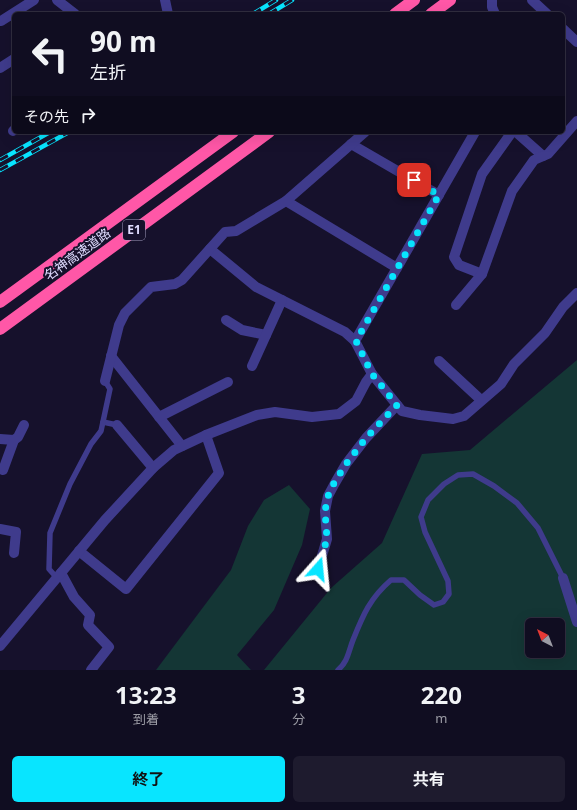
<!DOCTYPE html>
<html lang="ja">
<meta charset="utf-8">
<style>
body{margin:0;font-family:"Noto Sans","Noto Sans JP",sans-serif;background:#1e1b2e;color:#f1f3f6;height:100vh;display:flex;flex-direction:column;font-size:15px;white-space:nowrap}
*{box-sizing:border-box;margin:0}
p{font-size:13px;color:#9c9ca5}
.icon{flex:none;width:22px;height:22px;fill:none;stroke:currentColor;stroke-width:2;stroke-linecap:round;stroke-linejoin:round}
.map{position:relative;height:670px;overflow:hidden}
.drawer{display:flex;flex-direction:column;background:#100d21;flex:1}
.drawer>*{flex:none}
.banner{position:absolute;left:12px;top:12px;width:553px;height:122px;border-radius:6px;box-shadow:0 4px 16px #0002,0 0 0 1px #302d3f;background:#100d21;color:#f1f3f6;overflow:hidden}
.needle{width:26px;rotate:318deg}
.controls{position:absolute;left:525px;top:618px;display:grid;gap:8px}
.controls a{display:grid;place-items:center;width:40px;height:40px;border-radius:6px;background:#100d21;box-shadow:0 4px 16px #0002,0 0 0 1px #302d3f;font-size:20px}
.pin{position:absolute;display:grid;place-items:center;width:34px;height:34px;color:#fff;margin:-17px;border-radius:8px;box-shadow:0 2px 6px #0006}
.me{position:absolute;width:44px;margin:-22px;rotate:18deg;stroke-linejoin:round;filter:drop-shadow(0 0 3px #0008)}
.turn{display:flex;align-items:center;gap:14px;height:84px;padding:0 12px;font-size:18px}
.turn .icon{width:52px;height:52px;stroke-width:2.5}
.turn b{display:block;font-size:28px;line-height:34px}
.then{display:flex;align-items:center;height:38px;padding:0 12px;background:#0003;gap:8px;font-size:15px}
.eta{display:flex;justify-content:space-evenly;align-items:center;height:68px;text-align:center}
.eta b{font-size:24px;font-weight:700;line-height:28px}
.button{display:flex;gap:8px;margin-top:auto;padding:8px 12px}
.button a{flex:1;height:46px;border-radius:6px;background:#08e5ff;color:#111;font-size:16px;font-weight:700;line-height:46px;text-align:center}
.button a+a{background:#1e1b2e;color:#f1f3f6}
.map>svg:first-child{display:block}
.green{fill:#143635;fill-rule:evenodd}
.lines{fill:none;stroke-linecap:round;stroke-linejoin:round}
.service{stroke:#3f3b8c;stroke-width:5.5}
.minor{stroke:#3f3b8c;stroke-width:10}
.motorway{stroke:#ff57a7;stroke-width:12}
.rail-casing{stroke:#08e5ff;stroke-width:4.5}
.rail{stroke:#16112c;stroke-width:3;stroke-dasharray:9;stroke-linecap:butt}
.route{stroke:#08e5ff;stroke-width:7;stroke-dasharray:0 12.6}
.labels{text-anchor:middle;stroke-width:4;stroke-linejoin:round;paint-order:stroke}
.shield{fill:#16112c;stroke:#a39fc0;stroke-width:1}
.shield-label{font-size:12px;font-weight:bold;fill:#e0dcff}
.street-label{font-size:13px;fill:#e0dcff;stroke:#16112c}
</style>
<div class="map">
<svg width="577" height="670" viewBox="0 0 577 670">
<rect width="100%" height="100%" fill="#16112c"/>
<g class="green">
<path d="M577 360V670H264L331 588 382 543 422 454 470 450ZM532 625H558V651H532Z"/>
<polygon points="289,485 310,509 302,545 274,610 237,655 251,670 156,670 231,570 248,526 264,500"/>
</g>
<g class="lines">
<g class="service">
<polyline points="103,422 117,425"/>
<polyline points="57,578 49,569 50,533 70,484 91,444 101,431 110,389 105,381"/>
<path d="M338 670C348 661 348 653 353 640 363 615 370 598 391 580H404L420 595 434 605 443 602 449 594 448 581 425 532 421 517 428 500 444 484 458 475 473 474 494 486 517 503 538 528 563 578"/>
</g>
<g class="minor">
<polyline points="57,0 75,14"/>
<polyline points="165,0 168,14"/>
<polyline points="492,0 492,7 495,14"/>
<polyline points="532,0 547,14"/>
<polyline points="1,21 34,0"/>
<polyline points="563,29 577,42"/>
<polyline points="0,68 14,59"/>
<polyline points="13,131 14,130"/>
<polyline points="516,132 543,156"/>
<polyline points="351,144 439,195"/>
<polyline points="286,201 397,268"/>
<polyline points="210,249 256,287 345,332 355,341"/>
<polyline points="482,274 459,265 454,257 482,174 512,132"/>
<polyline points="456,305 482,274 512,191 534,160 548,154 577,121"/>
<polyline points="226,320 242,330 266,335"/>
<polyline points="111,356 182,446"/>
<polyline points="439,361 481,400"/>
<polyline points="252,366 282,300"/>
<polyline points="372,374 402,411 420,415 453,419 464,416 501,384 514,364 545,333 563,307 577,293"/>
<polyline points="105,381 119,325 125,313 151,287 175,284 182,280 225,232 236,231 286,201 365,132"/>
<polyline points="159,417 228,382"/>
<polyline points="117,425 153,468"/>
<polyline points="0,439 14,440"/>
<polyline points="3,470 14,440 18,437 24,425"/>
<polyline points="0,529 16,532 14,553"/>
<polyline points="79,551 126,589 219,473 206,435"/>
<polyline points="318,569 327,539 325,511 328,496 335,483 346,464 366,438 397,405"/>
<polyline points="61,573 74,597 90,615 88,625 109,647 91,670"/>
<polyline points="563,578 577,622"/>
<polyline points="0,646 105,520 153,468 174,450 206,435 257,415 275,412 312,417 339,414 356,401 366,382 372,374 355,341 475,132"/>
</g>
<g class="motorway">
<polyline points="395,14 414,0"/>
<polyline points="431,14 450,0"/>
<polyline points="0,302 233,132"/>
<polyline points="0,329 269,132"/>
</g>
<defs>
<g id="rail">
<polyline points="253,14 276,0"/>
<polyline points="269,14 292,0"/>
<polyline points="0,160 50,132"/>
<polyline points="0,170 69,132"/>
</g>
</defs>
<use href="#rail" class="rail-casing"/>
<use href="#rail" class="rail"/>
</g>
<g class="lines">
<polyline class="route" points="318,569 327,539 325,511 328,496 334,483 346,464 366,438 397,405 372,374 356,341 439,195 414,180"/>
</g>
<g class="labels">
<rect class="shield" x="123" y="220" width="22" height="20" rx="3"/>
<g class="shield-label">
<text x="134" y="234">E1</text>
</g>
<g class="street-label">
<text transform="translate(77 254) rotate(-36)" y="5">名神高速道路</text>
</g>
</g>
</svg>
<div class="controls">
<a><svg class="needle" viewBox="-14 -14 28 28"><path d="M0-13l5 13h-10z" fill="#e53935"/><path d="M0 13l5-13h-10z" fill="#9c9ca5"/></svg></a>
</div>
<div class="pin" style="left:414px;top:180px;background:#d93025"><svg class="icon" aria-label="arrive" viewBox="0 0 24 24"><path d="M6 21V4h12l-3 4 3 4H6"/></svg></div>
<svg class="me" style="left:318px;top:569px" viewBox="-20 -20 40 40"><path d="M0-17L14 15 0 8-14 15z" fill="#08e5ff" stroke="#fff" stroke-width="4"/></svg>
<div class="banner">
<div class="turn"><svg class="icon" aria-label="left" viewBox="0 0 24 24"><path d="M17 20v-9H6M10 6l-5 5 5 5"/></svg><div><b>90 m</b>左折</div></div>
<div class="then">その先<svg class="icon" aria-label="right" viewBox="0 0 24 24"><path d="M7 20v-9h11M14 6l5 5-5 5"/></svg></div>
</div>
</div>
<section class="drawer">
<div class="eta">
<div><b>13:23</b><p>到着</p></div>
<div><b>3</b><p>分</p></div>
<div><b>220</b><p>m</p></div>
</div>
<div class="button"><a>終了</a><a>共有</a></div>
</section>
